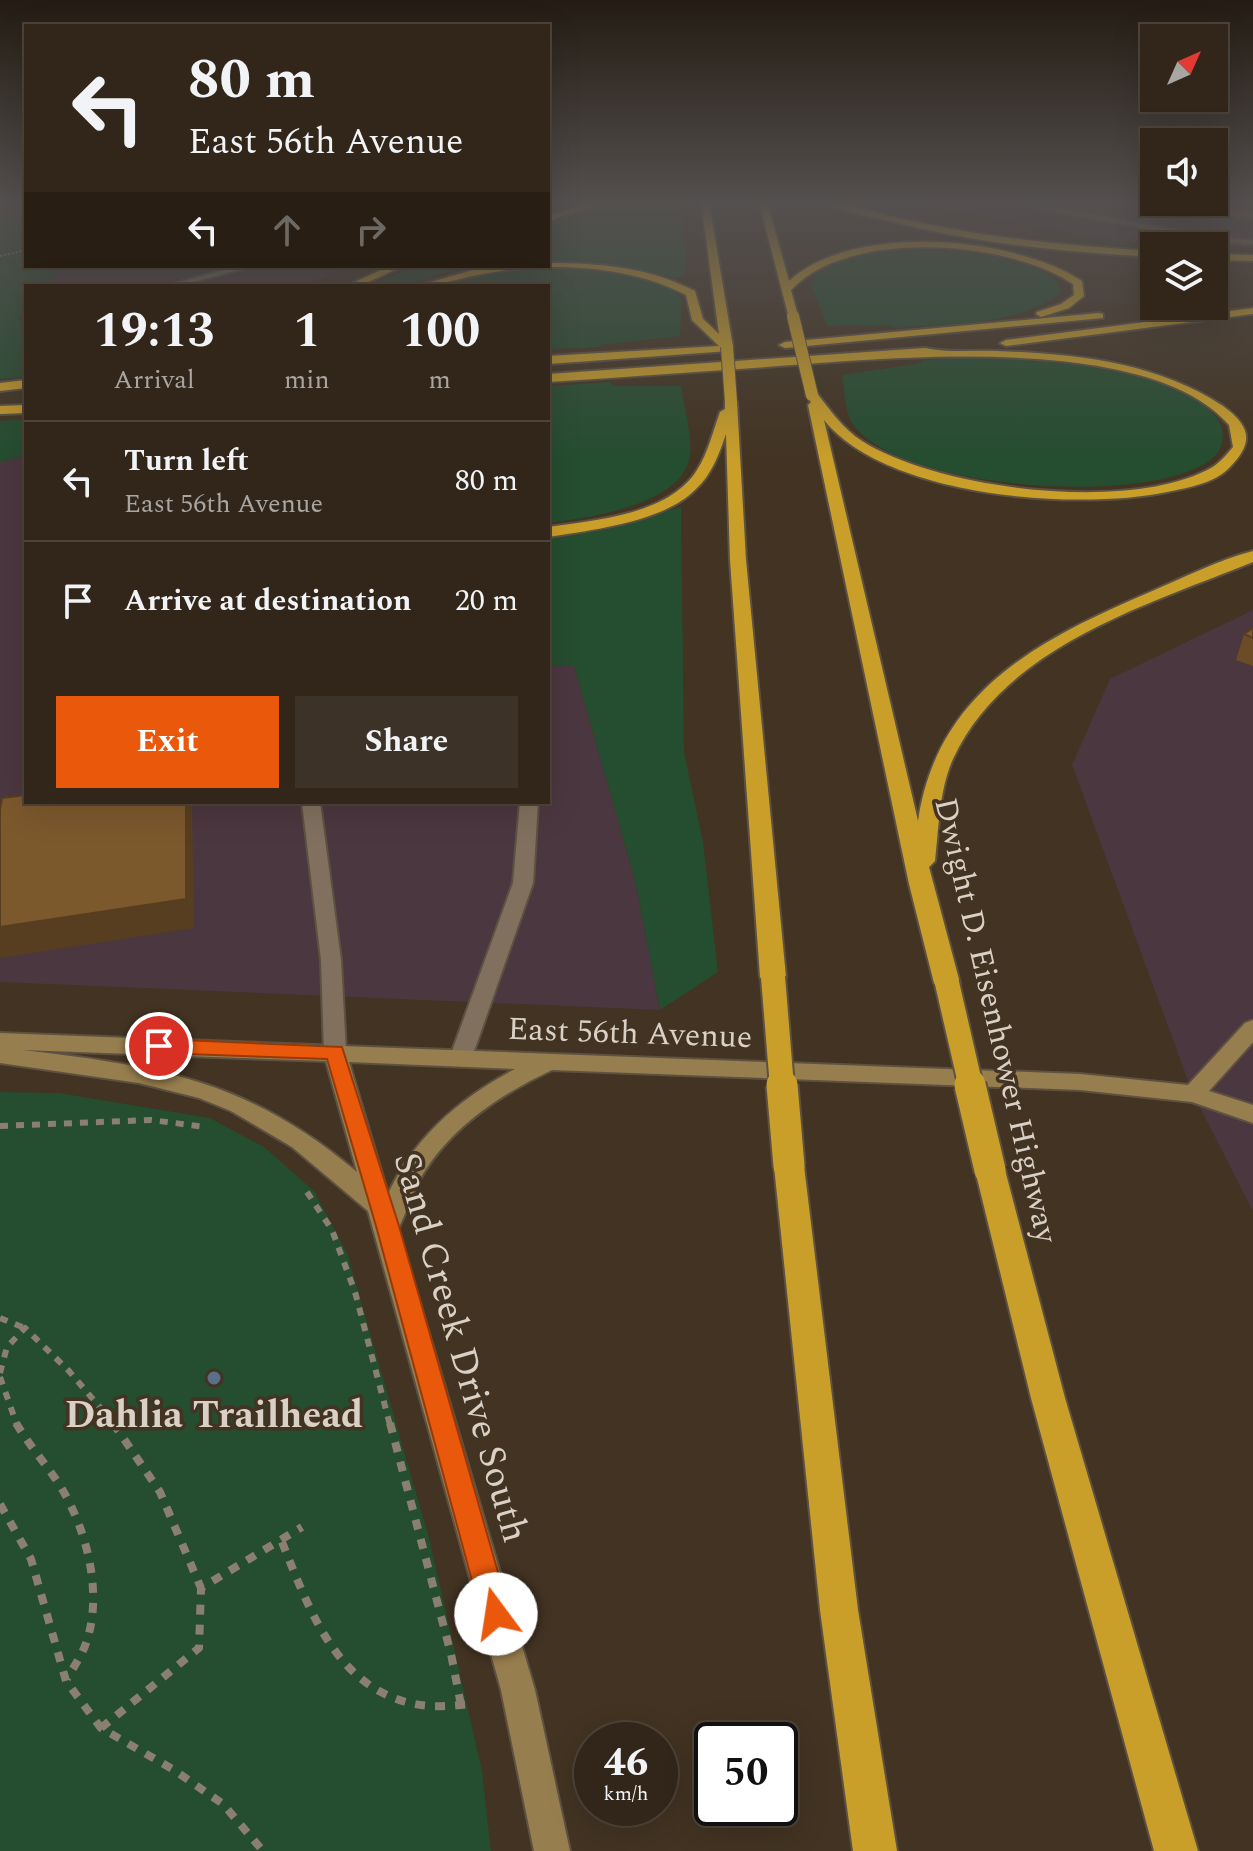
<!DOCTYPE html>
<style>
body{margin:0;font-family:Spectral,serif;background:#3d3227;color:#f1f3f6;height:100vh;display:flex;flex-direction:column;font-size:30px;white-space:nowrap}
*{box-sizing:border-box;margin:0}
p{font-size:26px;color:#a8a5a2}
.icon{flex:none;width:44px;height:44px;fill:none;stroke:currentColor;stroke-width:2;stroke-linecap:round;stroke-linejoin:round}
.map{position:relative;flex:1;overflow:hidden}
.drawer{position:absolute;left:24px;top:284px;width:526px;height:520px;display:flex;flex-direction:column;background:#32261a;border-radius:0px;box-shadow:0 8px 32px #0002,0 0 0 2px #4d4339}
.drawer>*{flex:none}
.top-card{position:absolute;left:24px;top:24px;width:526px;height:244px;border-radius:0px;box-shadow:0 8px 32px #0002,0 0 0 2px #4d4339;background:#32261a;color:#f1f3f6;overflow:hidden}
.needle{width:52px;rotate:45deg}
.controls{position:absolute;left:1140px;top:24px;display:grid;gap:16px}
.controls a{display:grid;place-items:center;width:88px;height:88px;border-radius:0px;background:#32261a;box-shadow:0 8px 32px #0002,0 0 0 2px #4d4339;font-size:40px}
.speed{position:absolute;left:574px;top:1722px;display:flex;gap:16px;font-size:40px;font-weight:700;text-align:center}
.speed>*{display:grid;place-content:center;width:104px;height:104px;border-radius:50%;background:#32261a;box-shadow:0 8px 32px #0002,0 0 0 2px #4d4339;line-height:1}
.speed small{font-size:20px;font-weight:400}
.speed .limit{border:4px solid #111;border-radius:12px;background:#fff;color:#111}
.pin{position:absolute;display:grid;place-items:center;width:68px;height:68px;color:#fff;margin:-34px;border:4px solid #fff;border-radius:50%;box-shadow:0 2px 8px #0007}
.me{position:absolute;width:88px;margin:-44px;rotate:346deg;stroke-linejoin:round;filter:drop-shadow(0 0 6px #0008)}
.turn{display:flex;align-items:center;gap:28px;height:168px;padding:0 32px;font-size:36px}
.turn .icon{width:104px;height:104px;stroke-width:2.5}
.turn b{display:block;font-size:56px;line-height:68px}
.lanes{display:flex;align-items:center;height:76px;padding:0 32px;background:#0003;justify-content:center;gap:40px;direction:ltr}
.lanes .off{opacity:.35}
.eta{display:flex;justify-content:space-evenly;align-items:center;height:136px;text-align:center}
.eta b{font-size:48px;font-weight:700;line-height:56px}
.action{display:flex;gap:16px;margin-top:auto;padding:16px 32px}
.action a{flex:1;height:92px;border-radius:0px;background:#ea580c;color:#fff;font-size:32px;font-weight:700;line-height:92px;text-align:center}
.action a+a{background:#3d3227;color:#f1f3f6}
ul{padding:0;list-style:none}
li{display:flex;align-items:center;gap:24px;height:120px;padding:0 32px;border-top:2px solid #4d4339}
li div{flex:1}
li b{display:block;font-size:30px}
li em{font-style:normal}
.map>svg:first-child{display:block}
.industrial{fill:#4b373f}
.green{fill:#254d30}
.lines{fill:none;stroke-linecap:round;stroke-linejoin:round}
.lane-casing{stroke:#5d5142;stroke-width:4}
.secondary-casing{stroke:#5d5142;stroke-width:4}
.highway-casing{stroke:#5d5142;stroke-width:4}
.path-far2{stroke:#8b7f72;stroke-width:2;stroke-dasharray:2 2;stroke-linecap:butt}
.path-far1{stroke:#8b7f72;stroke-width:6;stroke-dasharray:8 8;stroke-linecap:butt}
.path{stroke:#8b7f72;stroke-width:8;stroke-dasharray:10 10;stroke-linecap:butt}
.lane{fill:#81705e;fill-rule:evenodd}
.secondary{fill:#977e4e;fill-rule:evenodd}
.highway{fill:#ca9f29;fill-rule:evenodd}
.highway-bridge-far2-casing{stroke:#5d5142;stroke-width:14;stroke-linecap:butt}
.highway-bridge-far1-casing{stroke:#5d5142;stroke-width:28;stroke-linecap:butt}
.highway-bridge-casing{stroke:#5d5142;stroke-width:35;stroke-linecap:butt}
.highway-bridge-far2{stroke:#ca9f29;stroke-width:12}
.highway-bridge-far1{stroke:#ca9f29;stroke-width:24}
.highway-bridge{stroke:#ca9f29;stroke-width:31}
.wall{fill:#6b4c27}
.shaded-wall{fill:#573e20}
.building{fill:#7c582d;stroke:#573e20;stroke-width:2}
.route{fill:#ea580c;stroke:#983908;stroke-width:2}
.service-dot{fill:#5c6f8a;stroke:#423322;stroke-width:3}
.labels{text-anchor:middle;stroke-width:7;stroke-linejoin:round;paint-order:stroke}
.street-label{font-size:32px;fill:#d9d0c6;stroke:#423322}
.near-street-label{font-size:38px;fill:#d9d0c6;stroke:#423322}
.near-poi-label{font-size:38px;font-weight:bold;fill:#d9d0c6;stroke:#423322}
</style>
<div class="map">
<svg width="1253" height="1851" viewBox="0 0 1253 1851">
<rect width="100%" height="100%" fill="#423322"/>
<g class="industrial">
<polygon points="906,202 1253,202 1253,248 1122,242"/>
<polygon points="62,266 347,266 304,286 46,286"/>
<polygon points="26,455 26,802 548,802 548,665 574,666 635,880 660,1010 0,982 0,462"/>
<polygon points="1253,610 1253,1211 1193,1094 1072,765 1110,679"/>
</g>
<g class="green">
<polygon points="616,202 683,202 686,275 676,278 615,265 548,261 548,224"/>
<polygon points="26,203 26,266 62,266 46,286 26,286 26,309 17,320 26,321 26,377 0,379 0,221"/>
<path d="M921 250C955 252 1043 255 1061 288L1060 294C1014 327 947 323 894 328L889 325 827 326 811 284C824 250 891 251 921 250Z"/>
<polygon points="418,266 480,266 442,273 404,286 365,286"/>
<path d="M529 268C567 267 658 266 682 299L680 336 600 345 601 347 548 349V286H432L457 278Z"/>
<path d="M973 356C1026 357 1199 369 1221 426 1225 437 1222 450 1213 458 1152 508 905 490 855 427 844 413 845 391 842 375L922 363 920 361Z"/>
<path d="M610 382 613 386H681C684 408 692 432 690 454 686 505 587 518 548 523V386Z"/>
<polygon points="26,419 26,455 0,462 0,421"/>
<polygon points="681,507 684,752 703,842 718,972 660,1010 635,880 574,666 548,665 548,538 604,529"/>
<polygon points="0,1092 59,1093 210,1118 264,1147 314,1191 347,1253 429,1538 482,1771 491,1851 0,1851"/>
</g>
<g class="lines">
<defs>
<g id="lane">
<polygon points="1005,202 1020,202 1220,238 1253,240 1253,244 1220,242"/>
<polygon points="1162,202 1253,214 1253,218 1166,204"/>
<polygon points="239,266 253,266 179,286 165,286"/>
<polygon points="302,802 320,802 341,960 346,1052 343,1058 327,1058 324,1052 321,960"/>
<polygon points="520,802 538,802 533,883 472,1057 469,1063 453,1063 450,1057 513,883"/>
</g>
<path id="secondary" d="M1253 1020V1042L1209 1091 1253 1105V1123L1192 1102 1080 1090 552 1070C499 1095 446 1130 418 1183 410 1198 406 1214 398 1229L535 1690 570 1851H534L501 1690 368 1211 292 1147 231 1111 199 1098 139 1083 0 1063V1033L1080 1074 1188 1085 1245 1023ZM22 1050 326 1061 357 1172C248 1080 159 1066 22 1050ZM349 1062 515 1069C460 1098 414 1137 388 1194Z"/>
<g id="highway">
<polygon points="593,202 605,202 548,221 548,215"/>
<path d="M701 202H709L733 347 729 351 548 364V356L719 346 692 320 686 295C627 264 542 261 478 275 457 279 438 286 417 286L480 268 548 266V263C600 263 648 267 695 291L703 319 719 334Z"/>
<path d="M759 202H767L789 281C853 222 1013 236 1082 281L1084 296 1069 308 1041 317 1036 314 1037 312 1061 304 1074 295 1073 284C1007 240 849 228 791 290L798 316 789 318Z"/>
<path d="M827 202H839C942 233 1047 245 1154 251V257C1063 252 973 243 885 220 867 216 842 212 827 202Z"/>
<polygon points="1214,254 1253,255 1253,261 1214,260"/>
<polygon points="390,266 403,266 360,286 346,286"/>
<polygon points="1253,308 1253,314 1006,346 1000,343 1006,340"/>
<polygon points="1099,313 1103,314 1103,318 785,348 779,345 785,342"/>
<path d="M925 348C948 353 974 350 997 351 1076 354 1156 362 1223 406 1253 428 1253 444 1228 469 1214 483 1187 488 1167 492 1076 511 886 497 824 420L918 821C937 691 1040 639 1150 592 1183 578 1218 560 1253 551V562C1147 605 1005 646 953 759 939 790 939 828 935 861L929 867 960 983 956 989 947 992 938 989 934 983 909 884 808 405 811 402 806 395 816 392C830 410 843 429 862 441 940 490 1130 513 1211 468 1220 463 1227 454 1233 447L1229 425C1147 330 880 359 766 367 693 372 621 377 548 382V374Z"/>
<polygon points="26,380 26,388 0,391 0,383"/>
<path d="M731 398 737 402 746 560 786 977 782 983 773 985 764 983 760 977 730 560 726 434C719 454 712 474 696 489 664 522 592 530 548 537V527C595 520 669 515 697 470 708 453 713 431 720 412L725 409V402Z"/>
<polygon points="26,405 26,413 0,414 0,406"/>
<polygon points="789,1155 799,1158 804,1166 858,1610 897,1851 853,1851 820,1610 774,1166 779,1158"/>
<polygon points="990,1159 1000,1162 1005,1170 1065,1398 1198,1851 1154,1851 1031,1398 975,1170 980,1162"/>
</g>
</defs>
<use href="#lane" class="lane-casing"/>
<use href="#secondary" class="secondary-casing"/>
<use href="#highway" class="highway-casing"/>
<polyline class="path-far2" points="0,256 26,250"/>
<g class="path-far1">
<polyline points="0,1126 151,1120 206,1127"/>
<polyline points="307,1192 332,1230 355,1292 390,1425"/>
<polyline points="0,1318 25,1328"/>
<polyline points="0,1373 7,1347 25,1328 69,1371 115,1425"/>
<polyline points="0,1377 17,1425"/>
</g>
<g class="path">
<path d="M16 1423C29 1445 45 1463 59 1484 86 1527 103 1591 87 1640 83 1654 74 1666 67 1679"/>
<polyline points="113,1423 160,1492 201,1588"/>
<polyline points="390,1423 451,1654 461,1705"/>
<polyline points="0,1504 31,1559 66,1681 101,1728 174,1770 223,1804 263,1851"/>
<path d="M282 1542C311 1614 340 1698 429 1706 443 1707 458 1705 472 1704"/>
<polyline points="101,1728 199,1648 201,1588 302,1527"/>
</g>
<use href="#lane" class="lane"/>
<use href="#secondary" class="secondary"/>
<use href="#highway" class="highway"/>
<defs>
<g id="highway-bridge-far2">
<polyline points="793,316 812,395"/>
<polyline points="727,347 731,402"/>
</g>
<g id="highway-bridge-far1">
<polyline points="773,977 782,1087"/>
<polyline points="947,983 971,1087"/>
</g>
<g id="highway-bridge">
<polyline points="782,1085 789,1166"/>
<polyline points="970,1085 990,1170"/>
</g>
</defs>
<use href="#highway-bridge-far2" class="highway-bridge-far2-casing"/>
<use href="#highway-bridge-far1" class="highway-bridge-far1-casing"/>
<use href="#highway-bridge" class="highway-bridge-casing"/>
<use href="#highway-bridge-far2" class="highway-bridge-far2"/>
<use href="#highway-bridge-far1" class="highway-bridge-far1"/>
<use href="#highway-bridge" class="highway-bridge"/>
</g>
<polygon class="wall" points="1253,628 1253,666 1236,660 1244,634"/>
<polygon class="shaded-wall" points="186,802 192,802 194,928 0,958 0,927"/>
<g class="building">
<polygon points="1253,628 1253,638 1244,634"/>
<polygon points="26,795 26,802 186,802 186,899 0,927 0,809 2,798"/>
</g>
<linearGradient id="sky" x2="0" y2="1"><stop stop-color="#241c13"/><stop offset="0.44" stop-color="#54504f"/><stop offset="1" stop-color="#54504f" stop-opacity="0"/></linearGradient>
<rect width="1253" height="461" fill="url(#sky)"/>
<polygon class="route" points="159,1039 342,1047 399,1226 510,1614 506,1625 496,1629 485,1625 481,1614 376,1226 327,1059 159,1053 152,1051 149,1046 152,1041"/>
<circle class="service-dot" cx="214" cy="1378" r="8"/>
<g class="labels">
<g class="street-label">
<text transform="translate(997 1020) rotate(77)" y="11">Dwight D. Eisenhower Highway</text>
<text transform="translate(630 1032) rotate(2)" y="11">East 56th Avenue</text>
</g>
<g class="near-street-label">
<text transform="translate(462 1347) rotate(74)" y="13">Sand Creek Drive South</text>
</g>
<g class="near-poi-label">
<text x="214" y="1427">Dahlia Trailhead</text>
</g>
</g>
</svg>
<div class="controls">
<a><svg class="needle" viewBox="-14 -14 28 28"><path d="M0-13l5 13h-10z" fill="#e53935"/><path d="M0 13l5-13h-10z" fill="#a8a5a2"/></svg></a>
<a><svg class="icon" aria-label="sound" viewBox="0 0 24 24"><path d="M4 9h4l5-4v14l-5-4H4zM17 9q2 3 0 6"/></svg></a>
<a><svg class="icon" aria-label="layers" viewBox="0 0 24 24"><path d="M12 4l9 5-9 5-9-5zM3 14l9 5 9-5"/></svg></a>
</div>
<div class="speed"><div>46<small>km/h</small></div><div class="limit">50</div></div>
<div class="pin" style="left:159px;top:1046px;background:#d93025"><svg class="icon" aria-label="arrive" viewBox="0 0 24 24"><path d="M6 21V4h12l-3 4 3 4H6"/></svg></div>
<svg class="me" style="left:496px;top:1614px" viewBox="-20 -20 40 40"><circle r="19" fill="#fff"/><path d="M0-13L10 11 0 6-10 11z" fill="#ea580c"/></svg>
<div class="top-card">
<div class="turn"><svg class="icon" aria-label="left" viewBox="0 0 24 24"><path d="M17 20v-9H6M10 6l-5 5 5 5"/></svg><div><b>80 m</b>East 56th Avenue</div></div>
<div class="lanes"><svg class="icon" aria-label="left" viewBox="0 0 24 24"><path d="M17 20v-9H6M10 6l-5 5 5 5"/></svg><svg class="icon off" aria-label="ahead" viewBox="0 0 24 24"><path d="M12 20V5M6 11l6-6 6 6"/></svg><svg class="icon off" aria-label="right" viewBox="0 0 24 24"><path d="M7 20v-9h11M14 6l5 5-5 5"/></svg></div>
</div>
<section class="drawer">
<div class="eta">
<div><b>19:13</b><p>Arrival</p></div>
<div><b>1</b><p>min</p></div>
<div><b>100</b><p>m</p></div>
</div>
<ul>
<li><svg class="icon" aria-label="left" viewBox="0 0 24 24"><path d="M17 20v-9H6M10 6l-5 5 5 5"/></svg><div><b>Turn left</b><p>East 56th Avenue</p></div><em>80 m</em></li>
<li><svg class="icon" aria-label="arrive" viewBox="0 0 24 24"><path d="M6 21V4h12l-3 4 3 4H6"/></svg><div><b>Arrive at destination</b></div><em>20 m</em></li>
</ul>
<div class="action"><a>Exit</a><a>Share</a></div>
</section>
</div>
